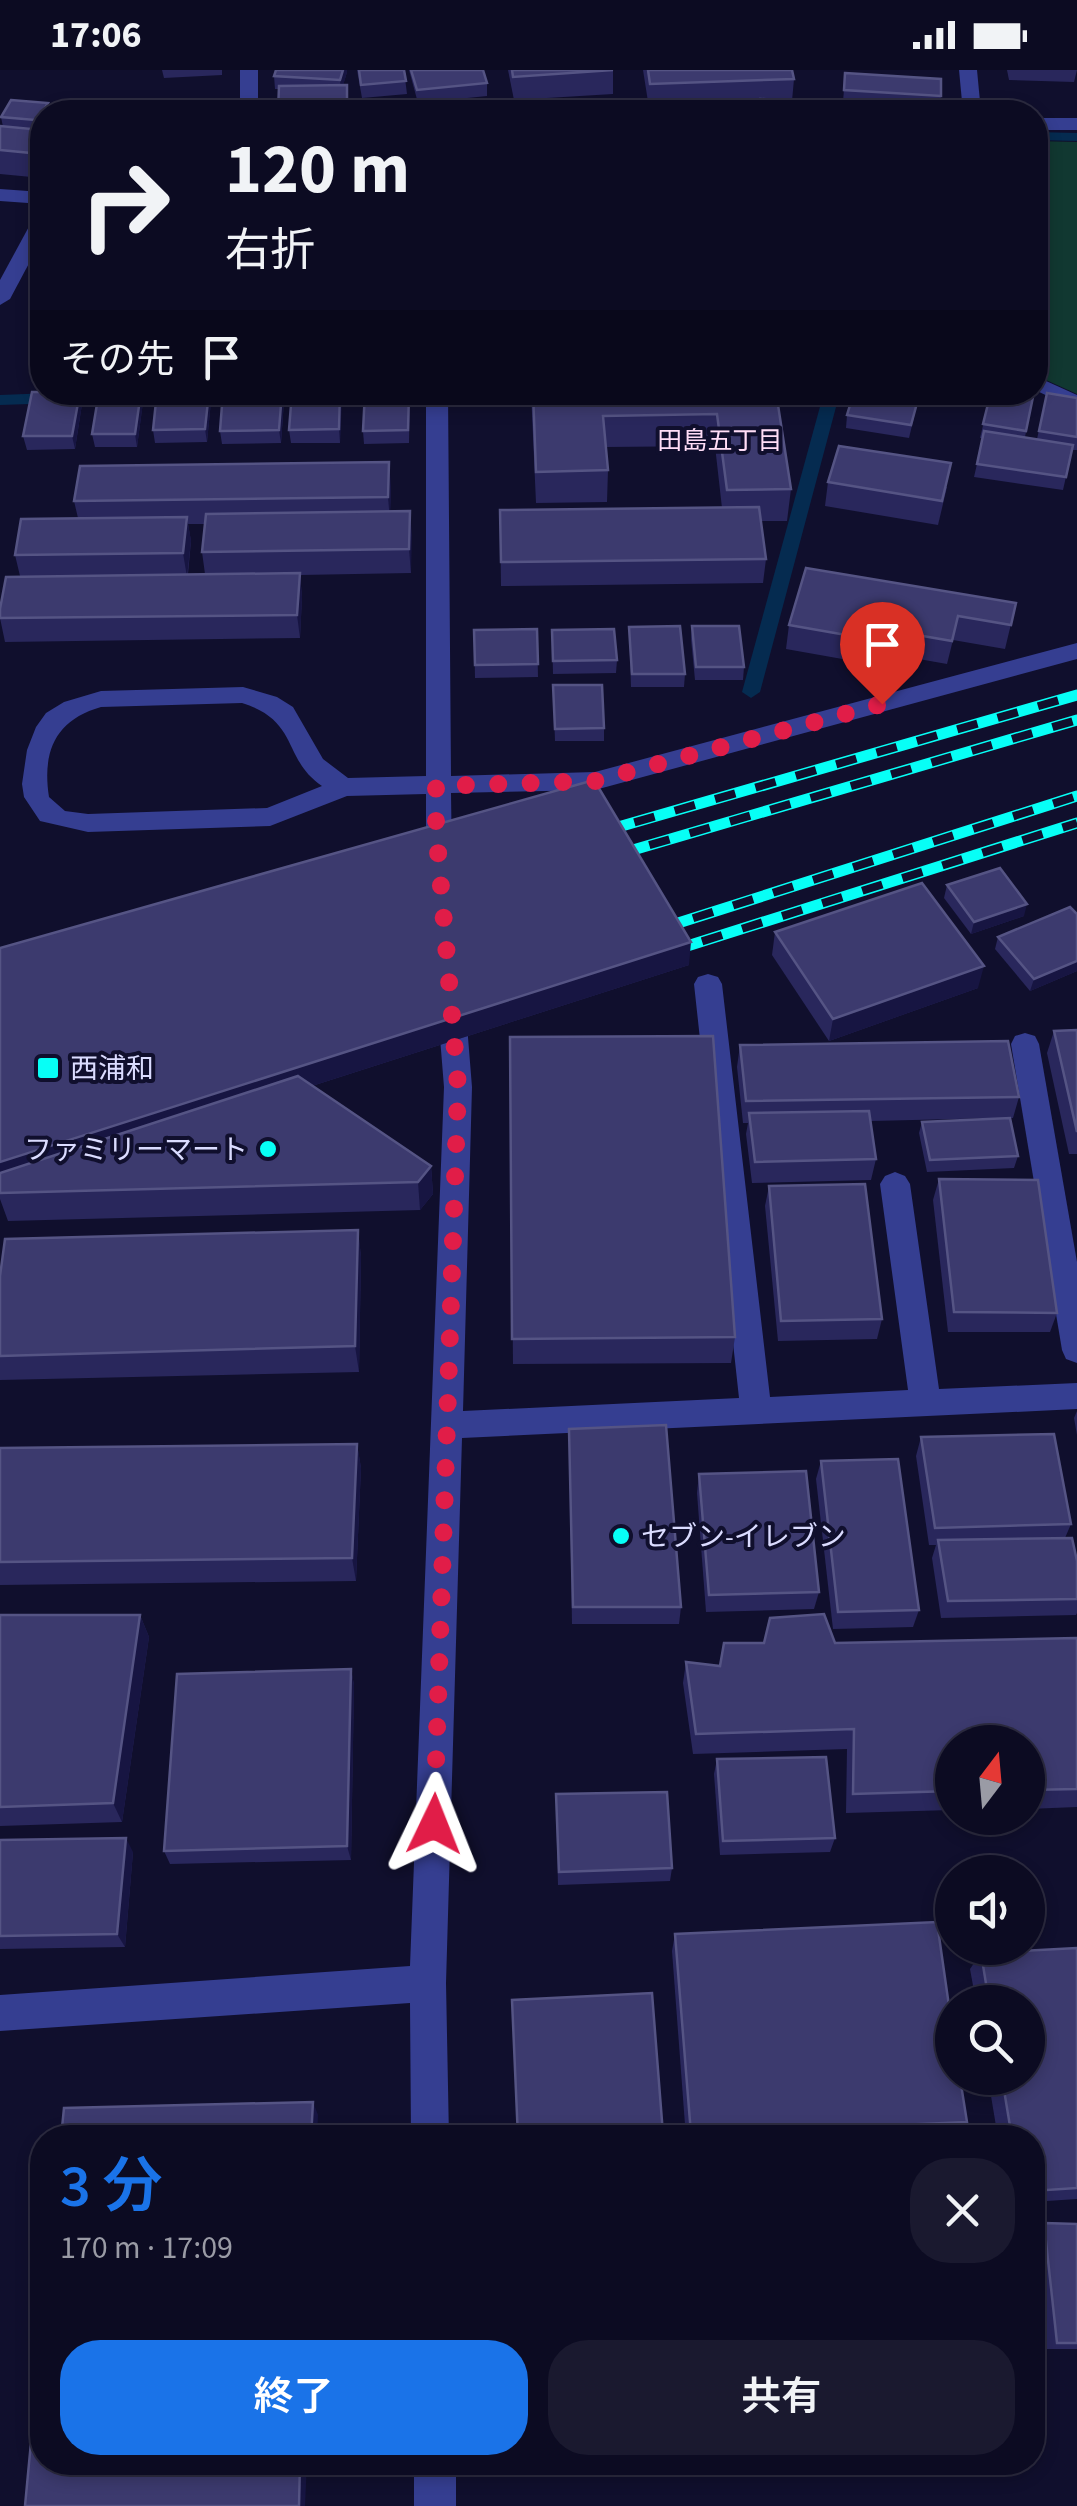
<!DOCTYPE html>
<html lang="ja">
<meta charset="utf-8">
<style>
body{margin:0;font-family:"Source Sans 3","Noto Sans JP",sans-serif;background:#1a192f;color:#f1f3f6;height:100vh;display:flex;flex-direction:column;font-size:38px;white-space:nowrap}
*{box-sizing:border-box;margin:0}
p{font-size:32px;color:#9a9ba5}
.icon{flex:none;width:55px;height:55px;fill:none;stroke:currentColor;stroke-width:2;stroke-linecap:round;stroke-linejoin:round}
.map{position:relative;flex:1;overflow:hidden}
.sheet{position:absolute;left:30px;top:2055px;width:1015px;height:350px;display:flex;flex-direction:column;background:#0c0b22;border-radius:40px;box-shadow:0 5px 15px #0003,0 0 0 2px #2c2b40}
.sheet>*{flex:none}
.banner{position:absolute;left:30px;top:30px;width:1018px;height:305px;border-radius:40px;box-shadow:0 5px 15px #0003,0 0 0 2px #2c2b40;background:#0c0b22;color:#f1f3f6;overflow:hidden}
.needle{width:65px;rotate:16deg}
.controls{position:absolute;left:935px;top:1655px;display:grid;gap:20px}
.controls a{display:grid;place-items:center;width:110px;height:110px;border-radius:50%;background:#0c0b22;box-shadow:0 5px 15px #0003,0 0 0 2px #2c2b40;font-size:50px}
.pin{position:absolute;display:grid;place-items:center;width:85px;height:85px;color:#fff;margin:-102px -42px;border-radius:50% 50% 50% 0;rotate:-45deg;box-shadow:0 0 10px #0007}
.pin .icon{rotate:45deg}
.me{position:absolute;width:110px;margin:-55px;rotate:2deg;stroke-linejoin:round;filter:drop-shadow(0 0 8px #0008)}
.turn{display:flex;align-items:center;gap:35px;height:210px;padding:0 30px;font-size:45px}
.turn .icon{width:130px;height:130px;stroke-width:2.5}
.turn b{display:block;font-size:70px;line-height:85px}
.then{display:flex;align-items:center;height:95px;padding:0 30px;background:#0003;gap:20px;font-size:38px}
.round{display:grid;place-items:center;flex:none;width:105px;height:105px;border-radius:40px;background:#1a192f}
.summary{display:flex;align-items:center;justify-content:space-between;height:170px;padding:0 30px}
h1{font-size:60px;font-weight:600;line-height:75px;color:#1a73e8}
.cta{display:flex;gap:20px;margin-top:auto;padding:20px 30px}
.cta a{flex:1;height:115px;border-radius:40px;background:#1a73e8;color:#fff;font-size:40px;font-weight:600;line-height:115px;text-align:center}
.cta a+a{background:#1a192f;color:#f1f3f6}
.status{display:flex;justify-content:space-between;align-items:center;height:70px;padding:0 50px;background:#0c0b22;direction:ltr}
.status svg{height:28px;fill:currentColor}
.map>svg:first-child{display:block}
.green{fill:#113831}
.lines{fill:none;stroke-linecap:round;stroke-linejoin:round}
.stream{fill:#052b50;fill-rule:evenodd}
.minor{fill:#353e91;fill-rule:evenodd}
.rail-casing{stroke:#07fff6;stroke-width:11}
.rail{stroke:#100f2d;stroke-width:8;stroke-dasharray:21;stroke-linecap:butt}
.wall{fill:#29275c;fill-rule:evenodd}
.shaded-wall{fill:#171542}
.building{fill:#3c3a6e;stroke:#555484;stroke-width:2.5}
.route{stroke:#e11d48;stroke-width:18;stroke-dasharray:0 32.4}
.poi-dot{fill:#07fff6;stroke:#100f2d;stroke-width:4}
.labels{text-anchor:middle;stroke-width:8;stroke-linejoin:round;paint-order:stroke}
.far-neighbourhood-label{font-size:25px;fill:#ffddf7;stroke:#100f2d}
.poi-label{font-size:28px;fill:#dbdcff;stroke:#100f2d;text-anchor:start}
</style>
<div class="status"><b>17:06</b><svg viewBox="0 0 49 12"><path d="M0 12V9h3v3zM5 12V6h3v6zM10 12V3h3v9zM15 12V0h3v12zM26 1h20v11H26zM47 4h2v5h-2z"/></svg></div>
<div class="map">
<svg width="1077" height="2436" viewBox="0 0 1077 2436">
<rect width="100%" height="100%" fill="#100f2d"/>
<polygon class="green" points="1035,71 1077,72 1077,324 1035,305"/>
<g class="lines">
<g class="stream">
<polygon points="1035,62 1077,63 1077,71 1035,70"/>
<polygon points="77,322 244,322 236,327 0,335 0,325"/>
<polygon points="824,322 840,322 760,622 751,628 742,622"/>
</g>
<g class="minor">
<rect x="240" y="0" width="18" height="42"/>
<polygon points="959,0 977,0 981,42 963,42"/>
<rect x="1035" y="48" width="42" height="12"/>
<polygon points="0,119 42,122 42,134 0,131"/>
<polygon points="42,145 42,169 10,229 0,235 0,210 32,151"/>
<polygon points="1035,306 1077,325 1077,340 1035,320"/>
<path d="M426 322H448L451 706 595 702 1077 573V589L595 720 451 723 452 794 448 801H430L426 794V724L347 726 270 756 88 762 40 751 24 727 22 714 27 680 36 657 46 643 64 632 101 621 243 617 277 627 293 637 323 689 348 708 426 706ZM242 633C300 651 282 689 322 716L267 738 88 744 65 741 49 727C42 682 55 650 101 637Z"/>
<polygon points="708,904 718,907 722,914 770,1327 908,1320 880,1114 885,1106 895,1102 905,1106 910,1114 939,1319 1077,1313 1077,1339 462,1368 446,1913 449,2068 411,2068 410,1933 0,1961 0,1925 410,1896 444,1017 437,930 441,923 451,920 461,923 465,930 472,1017 463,1341 739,1328 694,914 698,907"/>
<polygon points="1025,963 1035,966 1039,974 1077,1192 1077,1293 1066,1289 1062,1280 1011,974 1015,966"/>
<rect x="414" y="2392" width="42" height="44"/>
</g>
<defs>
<g id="rail">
<polyline points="594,764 1077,625"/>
<polyline points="609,787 1077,650"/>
<polyline points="653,861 1077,726"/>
<polyline points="662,884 1077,753"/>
</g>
</defs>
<use href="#rail" class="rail-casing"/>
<use href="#rail" class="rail"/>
</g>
<g class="wall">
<polygon points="162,0 222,0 222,5 164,8"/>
<polygon points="357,0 404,0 407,24 362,28"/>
<polygon points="409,0 483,0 487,13 487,26 418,33"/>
<polygon points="508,0 613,0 613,24 514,30"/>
<polygon points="643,0 792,0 794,9 792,31 798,41 736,35 649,38"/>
<polygon points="1007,0 1077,0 1074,12 1009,10"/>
<polygon points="347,2 343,15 278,42 279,19 275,19 274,6"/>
<polygon points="845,3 941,26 939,39 843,33"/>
<polygon points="42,42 42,108 0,104 0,56 3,57 1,47"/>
<polygon points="292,322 341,322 340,373 291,373 289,360"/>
<polygon points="410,322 409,373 364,374 363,361"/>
<polygon points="531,322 776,322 791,419 787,451 761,451 766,489 763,513 501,516 500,440 722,438 715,376 606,377 608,400 607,432 536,433"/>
<polygon points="854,322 920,322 909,368 846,358 847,345"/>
<polygon points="991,322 1034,322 1025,367 1037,369 1047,323 1077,328 1077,380 1072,380 1063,420 974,407 983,368 980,368"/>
<polygon points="211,331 207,372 155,373 153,360"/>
<polygon points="284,331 281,373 222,374 220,361"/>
<polygon points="143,332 137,377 95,377 92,364"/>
<polygon points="82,334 75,379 27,380 23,366"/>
<polygon points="828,412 947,417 938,455 825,436"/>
<path d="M391 416 390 441H410L411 503 300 505 302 527 300 568 5 572 0 548 20 506 15 485 78 448 74 431ZM188 454H205L202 482 205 504H188L191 471Z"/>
<polygon points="1016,533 1005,579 953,570 947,594 913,588 910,601 786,579 789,555"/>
<polygon points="692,556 744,597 743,610 695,610 691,569"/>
<polygon points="629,557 685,604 684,617 631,617"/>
<polygon points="537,559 538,607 475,608 474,560"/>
<polygon points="552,560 617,590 616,603 553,604"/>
<polygon points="553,615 604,658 604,671 555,671"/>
<polygon points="947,815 1024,846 971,864 944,828"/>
<polygon points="1077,844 1077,901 1030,921 995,879 998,867"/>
<polygon points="775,862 978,918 829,971 772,885"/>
<polygon points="0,878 689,895 312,1016 431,1096 433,1124 420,1140 8,1151 0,1129"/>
<polygon points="1077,960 1077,1084 1069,1084 1047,983 1054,961"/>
<polygon points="510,967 735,1267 731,1293 513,1294"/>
<polygon points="740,975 1019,1027 1013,1048 1010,1048 1018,1086 1014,1098 927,1102 919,1063 922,1052 998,1048 871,1051 876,1089 871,1110 752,1113 746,1064 748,1053 743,1053 737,997"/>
<polygon points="939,1109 1057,1243 1050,1262 948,1262 933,1130"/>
<polygon points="769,1116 882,1249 877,1269 778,1271 765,1136"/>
<polygon points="358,1160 361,1187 359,1302 0,1310 0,1206"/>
<polygon points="1077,1341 1077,1365 1074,1348"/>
<polygon points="569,1359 681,1537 679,1554 572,1554"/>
<polygon points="921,1367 1071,1454 1065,1468 1077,1491 1077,1543 1076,1545 941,1548 932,1488 936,1475 929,1475 916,1386"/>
<polygon points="357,1374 361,1398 356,1511 0,1515 0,1378"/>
<polygon points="821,1391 919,1540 913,1557 833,1559 816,1409"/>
<polygon points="699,1404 819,1522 814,1539 706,1542 697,1423"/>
<polygon points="0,1545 140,1545 149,1567 122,1752 0,1756"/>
<polygon points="1077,1568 1077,1737 1028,1739 1028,1672 952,1672 952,1740 846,1743 847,1679 693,1684 683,1613 686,1592 720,1596 835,1573"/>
<polygon points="351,1599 354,1615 351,1790 170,1794 164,1781"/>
<polygon points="717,1689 835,1768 830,1782 720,1785 714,1704"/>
<polygon points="556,1739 672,1798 670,1811 558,1815"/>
<polygon points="0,1770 133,1782 125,1877 0,1879"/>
<polygon points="675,1864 967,2052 956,2064 888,2068 686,2068 672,1881"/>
<polygon points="1077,1878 1077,2129 1032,2132 1032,2068 998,2068 988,2008 1028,2008 1028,1932 976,1932 970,1899 981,1883"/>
<polygon points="663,2064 662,2068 518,2068"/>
<polygon points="1044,2153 1077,2154 1077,2279 1047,2279 1034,2161"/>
<polygon points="750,2392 792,2392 751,2397"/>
</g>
<g class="shaded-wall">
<polygon points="343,0 347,0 347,2 341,23 340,10"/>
<polygon points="80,322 82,334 75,379 72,366"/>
<polygon points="141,322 143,332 137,377 135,364"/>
<polygon points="209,322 211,331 207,372 205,359"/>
<polygon points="282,322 284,331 281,373 279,360"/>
<polygon points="340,322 342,330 340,373 339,359"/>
<polygon points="389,392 391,416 390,451 388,427"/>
<polygon points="410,441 412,465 411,503 409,479"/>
<polygon points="187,447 191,471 187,507 183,483"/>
<polygon points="300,503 302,527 300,568 297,545"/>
<polygon points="1027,834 1024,846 971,864 974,852"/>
<polygon points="691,872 689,895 0,1116 0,1092"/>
<polygon points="1077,891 1077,901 1030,921 1034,909"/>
<polygon points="984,896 978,918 829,971 833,949"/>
<polygon points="431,1096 433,1124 420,1140 418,1112"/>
<polygon points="358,1160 361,1187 359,1302 355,1276"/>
<polygon points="357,1374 361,1398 356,1511 352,1488"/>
<polygon points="140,1545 149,1567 122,1752 113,1733"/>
<polygon points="351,1599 354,1615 351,1790 347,1776"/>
<polygon points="126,1768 133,1782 125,1877 117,1864"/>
<polygon points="313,2032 318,2045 317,2068 311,2068"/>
<polygon points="300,2392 307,2392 305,2436 299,2436"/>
</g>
<g class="building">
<polygon points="276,0 343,0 340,10 274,6"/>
<polygon points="359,0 404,0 406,11 361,15"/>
<polygon points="411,0 483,0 487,13 417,20"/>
<polygon points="512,0 613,0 513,7"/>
<polygon points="648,0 792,0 794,9 650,14"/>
<polygon points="845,3 941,9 941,26 844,20"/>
<polygon points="347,15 347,42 379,42 278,42 279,16"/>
<polygon points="760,29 795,31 798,41 813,42 736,42 737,34 758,34"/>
<polygon points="11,30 48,33 41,45 42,84 0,80 0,56 31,59 36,50 1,47"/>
<polygon points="62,33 87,36 84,42 58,42"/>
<polygon points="646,38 722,39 722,42 646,42"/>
<polygon points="852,40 888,42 852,42"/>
<polygon points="32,322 80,322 72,366 23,366"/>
<polygon points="99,322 141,322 135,364 92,364"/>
<polygon points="157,322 209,322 205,359 153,360"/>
<polygon points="223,322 282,322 279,360 220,361"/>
<polygon points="292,322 340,322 339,359 289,360"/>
<polygon points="365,322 409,322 408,360 363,361"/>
<polygon points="533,322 776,322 791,419 727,420 717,344 603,346 608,400 536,402"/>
<polygon points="854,322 920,322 911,355 847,345"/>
<polygon points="991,322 1034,322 1026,361 983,354"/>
<polygon points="1047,323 1077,328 1077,367 1039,361"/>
<polygon points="984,361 1073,375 1066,407 977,394"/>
<polygon points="839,376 951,393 942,431 828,412"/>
<polygon points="389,392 388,427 74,431 80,396"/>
<polygon points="759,437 766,489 501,492 500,440"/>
<polygon points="410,441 409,479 202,482 206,444"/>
<polygon points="187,447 183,483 15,485 21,449"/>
<polygon points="806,498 1016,533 1011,555 958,546 952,571 917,565 915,577 789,555"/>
<polygon points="300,503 297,545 0,548 0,539 6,507"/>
<polygon points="680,556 685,604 632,604 629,557"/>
<polygon points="692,556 739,556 744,597 696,597"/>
<polygon points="537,559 538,594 475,595 474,560"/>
<polygon points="614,559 617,590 553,591 552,560"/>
<polygon points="553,615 602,615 604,658 555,659"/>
<polygon points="594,710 691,872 0,1092 0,878"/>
<polygon points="1000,798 1027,834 974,852 947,815"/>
<polygon points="922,813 984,896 833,949 775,862"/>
<polygon points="1070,837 1077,844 1077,891 1034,909 998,867"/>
<polygon points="1077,960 1077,1062 1054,961"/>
<polygon points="713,966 735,1267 512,1269 510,967"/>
<polygon points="1008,971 1019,1027 746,1031 740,975"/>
<polygon points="298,1006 431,1096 418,1112 0,1123 0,1103"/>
<polygon points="869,1041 876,1089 755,1092 749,1043"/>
<polygon points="1010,1048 1018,1086 930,1090 922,1052"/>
<polygon points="939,1109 1038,1110 1057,1243 954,1242"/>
<polygon points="865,1114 882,1249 781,1251 769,1116"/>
<polygon points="358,1160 355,1276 0,1286 0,1206 5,1169"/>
<polygon points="666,1355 681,1537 573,1537 569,1359"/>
<polygon points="1054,1364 1071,1454 935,1458 921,1367"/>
<polygon points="357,1374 352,1488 0,1492 0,1378"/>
<polygon points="898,1389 919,1540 838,1542 821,1391"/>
<polygon points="806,1401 819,1522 709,1525 699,1404"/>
<polygon points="1072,1468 1077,1491 1077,1529 948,1531 938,1470"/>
<polygon points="824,1544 835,1573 1077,1568 1077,1719 1028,1720 1028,1672 952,1672 952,1721 853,1724 854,1659 696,1664 686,1592 720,1596 724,1573 764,1573 770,1548"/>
<polygon points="0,1545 140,1545 113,1733 0,1737"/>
<polygon points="351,1599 347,1776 164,1781 177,1604"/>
<polygon points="826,1687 835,1768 723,1771 717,1689"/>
<polygon points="667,1722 672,1798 559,1802 556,1724"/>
<polygon points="126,1768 117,1864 0,1866 0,1770"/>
<polygon points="937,1852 952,1957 952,2008 960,2008 967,2052 691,2064 675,1864"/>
<polygon points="1077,1878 1077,2118 1032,2121 1032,2068 1012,2068 1002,2008 1028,2008 1028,1932 989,1932 981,1883"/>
<polygon points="652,1923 663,2064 603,2068 518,2068 512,1930"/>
<polygon points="313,2032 311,2068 61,2068 64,2038"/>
<polygon points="1044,2153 1077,2154 1077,2273 1057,2273"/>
<polygon points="42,2255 42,2392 300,2392 299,2436 25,2436"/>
</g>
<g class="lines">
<polyline class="route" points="434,1754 458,1016 436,758 436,716 595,711 882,634"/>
</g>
<g class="poi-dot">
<rect x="36" y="986" width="24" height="24" rx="5"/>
<circle cx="268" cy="1079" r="10"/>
<circle cx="621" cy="1466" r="10"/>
</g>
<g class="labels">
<g class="far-neighbourhood-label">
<text x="720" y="379">田島五丁目</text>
</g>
<g class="poi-label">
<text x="70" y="1008">西浦和</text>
<text x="248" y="1089" text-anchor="end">ファミリーマート</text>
<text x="641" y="1476">セブン-イレブン</text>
</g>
</g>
</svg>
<div class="controls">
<a><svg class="needle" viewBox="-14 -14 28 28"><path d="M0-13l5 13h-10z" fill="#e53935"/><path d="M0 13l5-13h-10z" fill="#9a9ba5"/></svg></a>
<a><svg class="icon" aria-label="sound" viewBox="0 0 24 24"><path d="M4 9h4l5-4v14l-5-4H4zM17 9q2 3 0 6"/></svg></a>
<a><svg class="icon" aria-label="search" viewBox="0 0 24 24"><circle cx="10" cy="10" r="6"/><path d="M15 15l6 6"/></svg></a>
</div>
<div class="pin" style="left:882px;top:634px;background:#d93025"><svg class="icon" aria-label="arrive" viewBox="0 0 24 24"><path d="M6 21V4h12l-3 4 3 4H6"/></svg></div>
<svg class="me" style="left:434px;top:1754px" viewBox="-20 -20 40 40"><path d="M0-17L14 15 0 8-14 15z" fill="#e11d48" stroke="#fff" stroke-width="4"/></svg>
<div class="banner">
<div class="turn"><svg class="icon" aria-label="right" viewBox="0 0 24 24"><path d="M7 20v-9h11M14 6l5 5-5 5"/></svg><div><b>120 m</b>右折</div></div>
<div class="then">その先<svg class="icon" aria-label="arrive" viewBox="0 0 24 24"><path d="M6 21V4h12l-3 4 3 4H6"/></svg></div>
</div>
<section class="sheet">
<div class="summary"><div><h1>3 分</h1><p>170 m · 17:09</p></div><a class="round"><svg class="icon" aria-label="close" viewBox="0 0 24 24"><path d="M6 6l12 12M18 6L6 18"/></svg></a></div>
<div class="cta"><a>終了</a><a>共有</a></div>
</section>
</div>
